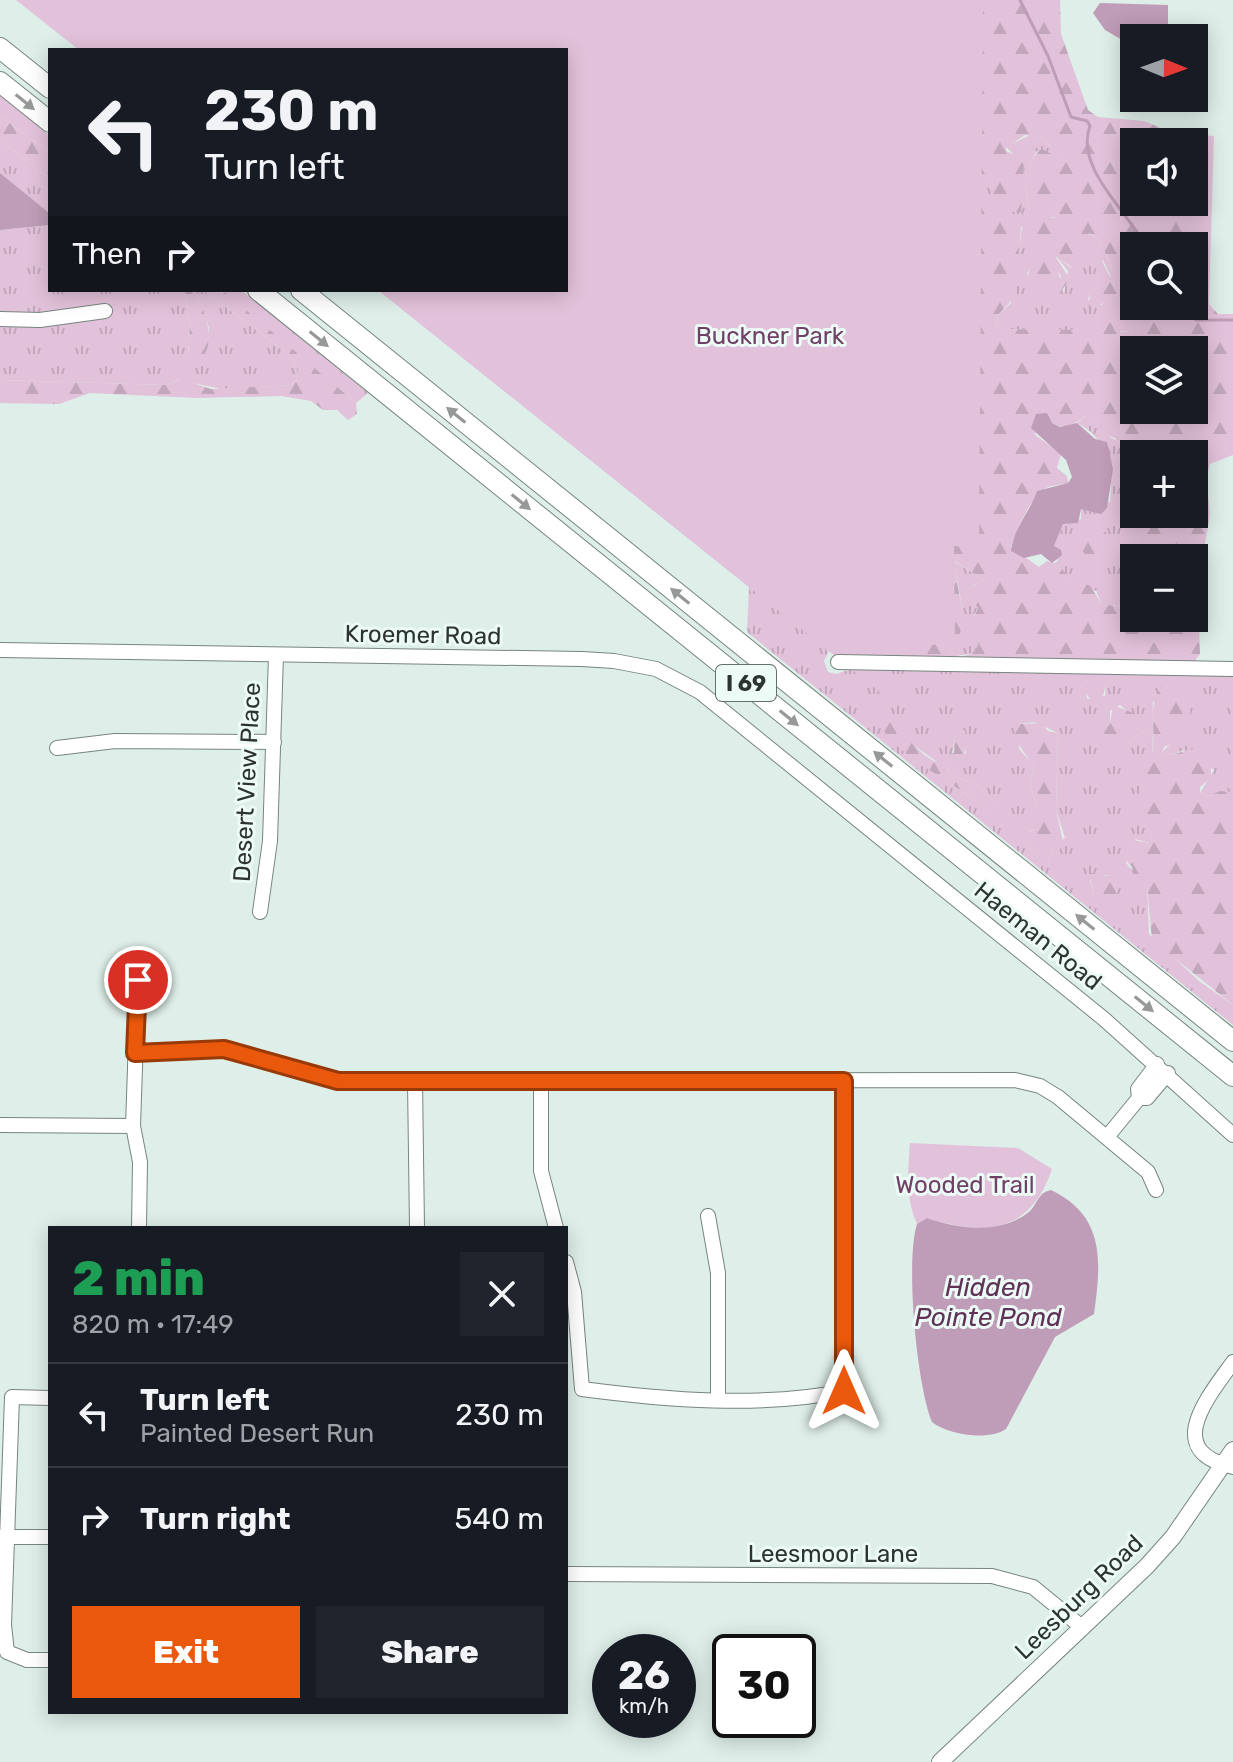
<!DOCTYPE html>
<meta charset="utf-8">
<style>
body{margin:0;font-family:Rubik,sans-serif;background:#20242c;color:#f1f3f6;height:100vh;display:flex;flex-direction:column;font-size:30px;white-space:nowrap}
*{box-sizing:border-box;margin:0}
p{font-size:26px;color:#9ea1a6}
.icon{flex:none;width:44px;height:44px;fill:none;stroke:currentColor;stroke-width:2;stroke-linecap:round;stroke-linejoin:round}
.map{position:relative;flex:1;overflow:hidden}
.drawer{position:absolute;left:48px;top:1226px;width:520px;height:488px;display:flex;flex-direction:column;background:#171b24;border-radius:0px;box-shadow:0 4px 20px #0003}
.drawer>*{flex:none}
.top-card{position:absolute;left:48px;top:48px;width:520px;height:244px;border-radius:0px;box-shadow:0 4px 20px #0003;background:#171b24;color:#f1f3f6;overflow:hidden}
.needle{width:52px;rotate:91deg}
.buttons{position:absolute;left:1120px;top:24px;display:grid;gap:16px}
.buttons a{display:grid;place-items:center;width:88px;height:88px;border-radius:0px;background:#171b24;box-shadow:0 4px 20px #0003;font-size:40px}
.speed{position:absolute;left:592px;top:1634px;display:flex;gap:16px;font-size:40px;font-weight:700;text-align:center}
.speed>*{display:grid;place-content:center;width:104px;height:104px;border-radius:50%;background:#171b24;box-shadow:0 4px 20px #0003;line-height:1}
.speed small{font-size:20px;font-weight:400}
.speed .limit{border:4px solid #111;border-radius:12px;background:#fff;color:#111}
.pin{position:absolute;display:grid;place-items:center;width:68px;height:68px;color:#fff;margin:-34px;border:4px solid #fff;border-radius:50%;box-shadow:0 2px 8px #0007}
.me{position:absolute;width:88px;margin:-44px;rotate:0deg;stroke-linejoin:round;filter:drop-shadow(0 0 6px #0008)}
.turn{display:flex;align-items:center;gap:28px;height:168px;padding:0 24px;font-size:36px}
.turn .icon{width:104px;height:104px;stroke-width:2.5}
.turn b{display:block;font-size:56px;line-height:68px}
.then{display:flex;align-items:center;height:76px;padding:0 24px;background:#0003;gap:16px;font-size:30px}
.round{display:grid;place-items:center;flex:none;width:84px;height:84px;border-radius:0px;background:#20242c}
.overview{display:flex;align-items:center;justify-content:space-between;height:136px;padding:0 24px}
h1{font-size:48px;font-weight:800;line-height:60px;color:#1e9e55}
.cta{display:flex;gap:16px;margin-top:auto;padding:16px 24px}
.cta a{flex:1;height:92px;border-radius:0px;background:#ea580c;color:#fff;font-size:32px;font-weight:800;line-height:92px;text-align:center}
.cta a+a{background:#20242c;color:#f1f3f6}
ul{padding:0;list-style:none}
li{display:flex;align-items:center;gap:24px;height:104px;padding:0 24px;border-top:2px solid #363941}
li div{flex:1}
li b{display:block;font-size:30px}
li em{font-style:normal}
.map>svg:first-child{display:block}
.grass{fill:url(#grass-tufts);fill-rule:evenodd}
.forest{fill:url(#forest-firs);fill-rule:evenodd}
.park{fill:#e2c2da}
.water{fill:#bf9cb7}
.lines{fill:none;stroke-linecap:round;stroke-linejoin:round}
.stream{stroke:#bf9cb7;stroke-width:3}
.minor-casing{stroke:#77857f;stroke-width:16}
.major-casing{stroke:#77857f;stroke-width:18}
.highway-casing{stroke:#77857f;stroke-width:22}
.minor{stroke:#fff;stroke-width:14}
.major{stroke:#fff;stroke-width:16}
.highway{stroke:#fff;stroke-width:20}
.oneway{fill:#969998}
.route-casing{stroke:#983908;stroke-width:20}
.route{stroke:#ea580c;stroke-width:14}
.labels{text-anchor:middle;stroke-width:6;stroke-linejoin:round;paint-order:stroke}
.shield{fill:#ecfbf5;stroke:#666f6c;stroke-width:2}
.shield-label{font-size:22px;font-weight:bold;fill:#2d3331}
.park-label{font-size:24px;fill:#704067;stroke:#ecfbf5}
.street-label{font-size:24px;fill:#2d3331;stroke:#ecfbf5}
.water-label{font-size:26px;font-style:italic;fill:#613258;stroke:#ecfbf5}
</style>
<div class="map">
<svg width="1233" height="1762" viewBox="0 0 1233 1762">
<defs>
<pattern id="grass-tufts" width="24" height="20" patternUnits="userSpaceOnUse" patternTransform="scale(2)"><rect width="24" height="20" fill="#e2c2da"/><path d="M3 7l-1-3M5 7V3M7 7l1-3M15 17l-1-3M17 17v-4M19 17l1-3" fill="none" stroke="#c2a7bc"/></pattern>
<pattern id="forest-firs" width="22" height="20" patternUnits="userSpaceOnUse" patternTransform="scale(2)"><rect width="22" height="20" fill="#e2c2da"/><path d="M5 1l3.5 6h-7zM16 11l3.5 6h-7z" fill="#c2a7bc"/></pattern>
</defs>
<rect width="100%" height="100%" fill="#deeee8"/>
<g class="grass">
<path d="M606 0 920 642 825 650 829 651 824 661 828 672 836 674 851 669 1233 673V792L1209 796 1200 793 1214 770 1184 750 1172 755 1162 752 1181 734 1153 701C1152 735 1158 778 1132 805L1146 820 1152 839 1150 843 1135 839 1126 863 1147 887 1149 934 1199 981 1233 1005V1025L747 632 749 587 378 290H566V50ZM1086 680 1106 685 1105 696 1087 699ZM1120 705 1132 715 1148 719V728L1127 745 1110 724V711ZM1034 722 1058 733 1056 810 1065 838 1053 846 1048 861H1040C1002 810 938 780 891 739H905L937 762 942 756H952L955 736 965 731 966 753 949 765 948 773 977 786 1029 832 1036 829V805L1030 784 1034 765 1019 749 1018 724ZM1098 875H1107L1115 888 1119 909 1094 894 1090 880Z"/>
<polygon points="0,95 50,136 50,153 0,116"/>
<path d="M1030 135 1041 137 1059 154 1057 158 1037 151C1028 163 1023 196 1030 210L1054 209 1057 218 1052 217 1027 274 1037 285 1058 272 1064 293 1068 271 1056 256 1071 268 1088 233 1099 240 1113 270 1111 277 1103 260 1088 299 1093 309 1097 304 1104 305 1095 330 1089 332 1003 329 996 325 998 315 1011 303 1022 227 992 222 987 226V179L991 174 994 175 997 212H1020L1024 164 1006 147Z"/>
<polygon points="0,140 50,179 50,215 0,173"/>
<polygon points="50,225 50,290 185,290 190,325 188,356 207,350 209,328 196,290 203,290 291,356 298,369 297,380 292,385 222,389 178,380 168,385 0,380 0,230"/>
<polygon points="220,290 241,290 368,393 356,403"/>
<polygon points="1120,292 1137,324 1126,332 1119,330 1115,298"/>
<path d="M1086 416H1091C1103 433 1114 446 1136 441L1139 454H1134L1130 475 1134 481V514H1151L1144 520 1161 541H1171L1184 548 1182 558H1134V569L1129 570 1120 583 1134 590V606L1102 605 1096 591 1070 579 1054 563 1058 561 1054 546 1063 524 1081 519V509L1110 502C1114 470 1108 438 1077 423Z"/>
<path d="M954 561 984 580 972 586 971 600 978 608 974 615 978 645 973 653 946 658C973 623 959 601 954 561Z"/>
</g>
<g class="forest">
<path d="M682 0H1060L1061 34 1088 110 1098 117 1144 121 1173 133 1214 136 1209 304 1218 314H1233V455L1210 464C1203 485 1213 506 1208 527 1200 567 1198 613 1200 654L1193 663 1165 660 972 671 958 658 973 653 978 645 973 619 978 608 968 597V589L983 580 955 561C956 603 976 620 946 658 913 657 832 665 812 638L926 644ZM1025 135 1041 137 1059 155 1057 157 1042 149C1027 156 1023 195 1030 210H1054L1057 218H1037L1027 284 1032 290 1058 272 1061 276 1055 292 1058 296 1070 279 1055 256 1076 270 1089 233 1099 240 1113 270 1110 277 1100 257C1096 272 1087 296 1089 310L1103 303 1095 330 1003 329 996 325 998 315 1014 298 1022 218 994 219 987 225V179L991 174 994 176 991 208 997 212H1021L1024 164 1021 157 1006 151V148ZM1134 142H1194V202H1134ZM1134 246H1194V306H1134ZM1120 292 1137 324 1126 332 1119 331 1127 330 1131 323 1115 298ZM1134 350H1194V410H1134ZM1086 416H1091L1102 434 1115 438 1122 448 1136 441 1139 454H1194V514H1151L1138 532C1152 546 1169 536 1183 548L1182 558H1194V618H1134V606L1102 605 1091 586 1070 579 1059 565 1047 561 1039 567 1011 547C1015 533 1031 497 1043 490 1049 485 1060 485 1068 483L1067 476 1057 468 1061 454 1034 434 1052 423C1066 431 1074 424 1086 416Z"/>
<polygon points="0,116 50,153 50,179 0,140"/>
<path d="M185 290H196C203 312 222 347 195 363L188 356 190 325Z"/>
<polygon points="203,290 226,293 356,403 357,414 348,420 337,410 323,410 311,401 281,396 197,398 90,393 59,404 0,403 0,380 168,385 181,379 211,389 292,385 297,380 298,369 291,356"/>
<circle cx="1095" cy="543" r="15"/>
<polygon points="1134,569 1132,594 1121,593 1120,583 1129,570"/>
<polygon points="1127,679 1143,682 1143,694 1122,701"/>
<polygon points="1082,680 1107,682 1101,702 1093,704 1080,683"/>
<path d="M1172 683C1202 692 1192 741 1165 746L1162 752 1172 755 1191 749 1211 758V778L1200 787V793L1209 796 1220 791 1233 792V1005L1152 940 1147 887 1134 878 1132 867 1120 854 1128 839 1150 843 1152 839 1144 818 1125 816C1138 794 1148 779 1152 753 1157 729 1146 707 1162 686Z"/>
<polygon points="1113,705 1148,719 1148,728 1127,745 1110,748 1104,732 1110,724"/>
<path d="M880 716C892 717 914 752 936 762L942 755 954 753 955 729 961 727C971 738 966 752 959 764L949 765 948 773 977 786 1030 832 1036 829V805L1030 784 1034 766 1013 737 1018 724 1041 723 1048 731 1058 733 1056 810 1064 846 1058 850 1053 846 1048 861H1040C1018 831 968 794 936 774 912 760 891 744 876 720Z"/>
<polygon points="1092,873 1113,877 1120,910 1096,902 1089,874"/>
</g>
<g class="park">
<polygon points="16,0 983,0 979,548 954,546 955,645 902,644 880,692 378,290 566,290 566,50 79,50"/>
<path d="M910 1143 1018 1148 1052 1169C1030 1234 984 1236 927 1218L917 1224C905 1197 908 1172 910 1143Z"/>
</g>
<g class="water">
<polygon points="1100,3 1168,5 1168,38 1134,38 1134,47 1105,30 1093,13"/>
<polygon points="0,173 49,213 50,225 0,230"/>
<path d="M1047 413 1052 423 1060 427 1077 423 1095 439 1107 442 1113 469 1107 508 1101 514 1081 509 1078 523 1063 524 1054 546 1061 550 1062 555 1052 563 1041 554 1024 558 1011 551C1014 527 1030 512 1037 491L1068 483 1072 477 1066 460 1031 428 1036 414Z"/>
<path d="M1051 1190C1106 1216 1101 1263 1094 1314L1055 1337 1006 1429C989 1441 948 1435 932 1422 917 1387 905 1262 917 1224L927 1218C958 1229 1000 1235 1029 1212 1038 1204 1037 1193 1051 1190Z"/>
</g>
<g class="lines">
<g class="stream">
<path d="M1020 0 1048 56 1071 117 1087 121 1090 126C1074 167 1128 212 1146 246"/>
<polyline points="1179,306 1196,320 1233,320"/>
</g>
<defs>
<g id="minor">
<polyline points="0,319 40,320 105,311"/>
<polyline points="0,650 582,659 614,661 656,669 700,692 1104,1019 1233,1135"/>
<polyline points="838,662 1233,669"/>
<polyline points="57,748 115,741 274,742"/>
<polyline points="260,912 270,841 276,655"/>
<polyline points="138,980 133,1126 140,1162 139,1228"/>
<polyline points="135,1053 224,1049 338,1081 1015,1080 1040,1086 1058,1097 1148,1172 1156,1190"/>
<polyline points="415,1081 417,1228"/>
<polyline points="541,1081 541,1171 556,1228"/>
<polyline points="1139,1098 1138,1089 1157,1064"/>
<polyline points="0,1125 133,1126"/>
<polyline points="1107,1137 1139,1098 1147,1098 1168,1073"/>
<polyline points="708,1216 718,1273 718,1398"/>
<path d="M566 1262 574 1292 582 1389C665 1400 762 1408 844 1391V1081"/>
<path d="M1233 1362C1209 1396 1161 1451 1233 1467"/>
<polyline points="50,1398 12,1397 4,1625 7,1652 27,1660 50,1660"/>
<polyline points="0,1537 50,1537"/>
<polyline points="566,1574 992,1576 1033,1587 1083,1628"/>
</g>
<polyline id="major" points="940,1762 1147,1566 1173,1537 1233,1450"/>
<g id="highway">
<polyline points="0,48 50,88"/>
<polyline points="0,82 50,122"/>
<polyline points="258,290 1233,1076"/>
<polyline points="301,290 1233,1041"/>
</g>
</defs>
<use href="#minor" class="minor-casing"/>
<use href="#major" class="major-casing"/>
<use href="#highway" class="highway-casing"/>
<use href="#minor" class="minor"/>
<use href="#major" class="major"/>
<use href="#highway" class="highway"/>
</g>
<defs><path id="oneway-solid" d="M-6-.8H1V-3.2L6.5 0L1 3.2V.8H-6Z" transform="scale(2)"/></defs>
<g class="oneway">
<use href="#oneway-solid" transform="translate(25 102) rotate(39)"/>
<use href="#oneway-solid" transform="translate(319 339) rotate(39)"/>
<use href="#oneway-solid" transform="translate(456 415) rotate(-141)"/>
<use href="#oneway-solid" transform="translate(521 502) rotate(39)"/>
<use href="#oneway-solid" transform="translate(680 596) rotate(-141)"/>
<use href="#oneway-solid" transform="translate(789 718) rotate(39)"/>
<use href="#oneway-solid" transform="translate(883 759) rotate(-141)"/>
<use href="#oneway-solid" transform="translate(1085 922) rotate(-141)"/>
<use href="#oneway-solid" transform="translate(1144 1004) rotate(39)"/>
</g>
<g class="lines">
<defs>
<polyline id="route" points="138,980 135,1053 224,1049 338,1081 844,1081 844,1391"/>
</defs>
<use href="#route" class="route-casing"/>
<use href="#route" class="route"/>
</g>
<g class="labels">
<rect class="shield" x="716" y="665" width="60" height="36" rx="6"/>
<g class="shield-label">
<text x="746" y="691">I 69</text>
</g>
<g class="park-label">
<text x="770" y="344">Buckner Park</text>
<text x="965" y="1193">Wooded Trail</text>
</g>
<g class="street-label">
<text transform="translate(423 635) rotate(1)" y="8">Kroemer Road</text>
<text transform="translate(247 782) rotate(-87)" y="8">Desert View Place</text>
<text transform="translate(1038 936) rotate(39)" y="8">Haeman Road</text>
<text x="833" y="1562">Leesmoor Lane</text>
<text transform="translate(1079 1597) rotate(-44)" y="8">Leesburg Road</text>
</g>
<g class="water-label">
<text x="988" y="1296">Hidden<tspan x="988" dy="30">Pointe Pond</tspan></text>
</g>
</g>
</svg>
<div class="buttons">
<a><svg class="needle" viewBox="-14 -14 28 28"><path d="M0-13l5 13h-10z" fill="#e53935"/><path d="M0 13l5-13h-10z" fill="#9ea1a6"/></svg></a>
<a><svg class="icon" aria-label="sound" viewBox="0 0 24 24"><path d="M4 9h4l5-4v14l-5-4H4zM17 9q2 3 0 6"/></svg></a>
<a><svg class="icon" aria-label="search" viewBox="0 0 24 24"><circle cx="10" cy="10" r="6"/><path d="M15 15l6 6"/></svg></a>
<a><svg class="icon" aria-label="layers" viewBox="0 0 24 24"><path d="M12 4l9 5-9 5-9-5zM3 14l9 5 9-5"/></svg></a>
<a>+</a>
<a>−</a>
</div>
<div class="speed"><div>26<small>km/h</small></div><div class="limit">30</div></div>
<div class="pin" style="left:138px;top:980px;background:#d93025"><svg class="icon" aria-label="arrive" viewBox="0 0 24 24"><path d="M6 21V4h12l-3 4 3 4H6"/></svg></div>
<svg class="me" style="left:844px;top:1391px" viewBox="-20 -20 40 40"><path d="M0-17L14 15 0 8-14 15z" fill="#ea580c" stroke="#fff" stroke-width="4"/></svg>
<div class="top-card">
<div class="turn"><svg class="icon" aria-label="left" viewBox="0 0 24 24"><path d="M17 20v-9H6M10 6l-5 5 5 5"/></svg><div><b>230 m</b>Turn left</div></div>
<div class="then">Then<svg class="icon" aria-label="right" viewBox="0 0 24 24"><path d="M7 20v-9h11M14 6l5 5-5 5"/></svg></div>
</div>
<section class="drawer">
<div class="overview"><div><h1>2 min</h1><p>820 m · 17:49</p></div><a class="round"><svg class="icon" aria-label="close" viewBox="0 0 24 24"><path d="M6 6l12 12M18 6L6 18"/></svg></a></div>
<ul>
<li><svg class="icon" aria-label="left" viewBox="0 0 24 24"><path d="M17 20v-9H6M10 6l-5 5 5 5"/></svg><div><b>Turn left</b><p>Painted Desert Run</p></div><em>230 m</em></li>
<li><svg class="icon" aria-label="right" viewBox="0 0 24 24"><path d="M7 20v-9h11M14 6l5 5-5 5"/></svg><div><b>Turn right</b></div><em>540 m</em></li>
</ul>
<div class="cta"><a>Exit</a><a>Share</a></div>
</section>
</div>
